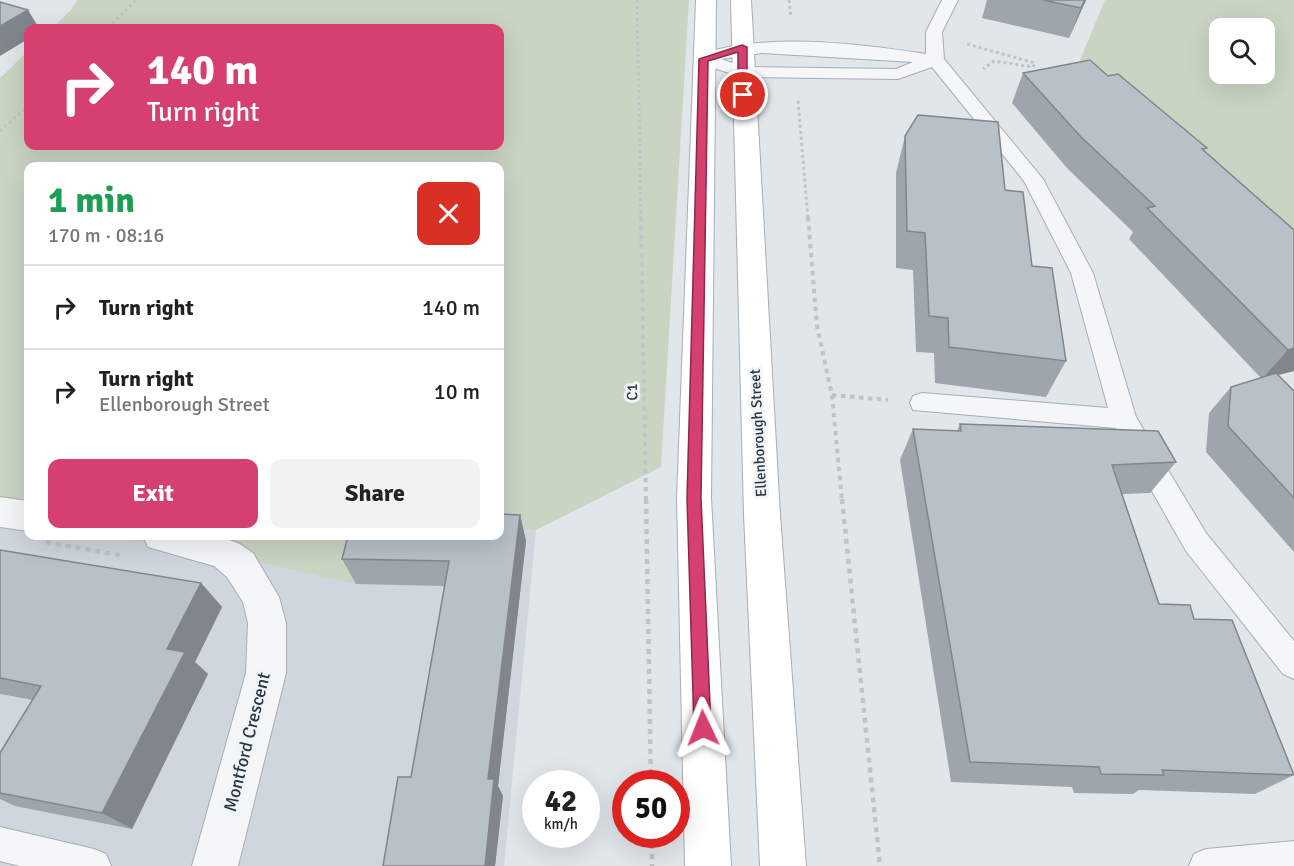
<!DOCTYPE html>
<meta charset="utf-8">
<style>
body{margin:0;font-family:Signika,sans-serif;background:#f2f2f2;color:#222;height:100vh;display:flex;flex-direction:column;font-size:22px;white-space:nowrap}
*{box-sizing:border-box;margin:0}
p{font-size:20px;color:#767676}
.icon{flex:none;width:33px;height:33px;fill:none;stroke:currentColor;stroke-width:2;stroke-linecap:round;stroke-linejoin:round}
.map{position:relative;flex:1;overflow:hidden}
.drawer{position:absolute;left:24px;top:162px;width:480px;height:378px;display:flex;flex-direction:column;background:#fff;border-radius:12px;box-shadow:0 6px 24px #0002}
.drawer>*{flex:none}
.hud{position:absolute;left:24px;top:24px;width:480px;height:126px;border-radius:12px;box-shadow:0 6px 24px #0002;background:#d6406e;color:#fff;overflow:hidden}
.buttons{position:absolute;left:1209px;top:18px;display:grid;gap:12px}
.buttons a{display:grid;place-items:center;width:66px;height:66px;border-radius:12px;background:#fff;box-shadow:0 6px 24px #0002;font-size:30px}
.speed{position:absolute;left:522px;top:770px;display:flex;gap:12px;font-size:30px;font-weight:700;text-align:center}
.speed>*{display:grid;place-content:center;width:78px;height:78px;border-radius:50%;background:#fff;box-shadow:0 6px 24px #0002;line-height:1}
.speed small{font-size:15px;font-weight:400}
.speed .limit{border:9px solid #d22;background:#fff;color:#111}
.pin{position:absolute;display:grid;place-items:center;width:51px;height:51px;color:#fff;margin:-26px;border:3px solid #fff;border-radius:50%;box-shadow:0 2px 6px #0007}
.me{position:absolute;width:66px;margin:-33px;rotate:358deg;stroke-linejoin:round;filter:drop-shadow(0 0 4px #0008)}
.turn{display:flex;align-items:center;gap:21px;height:126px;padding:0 24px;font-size:27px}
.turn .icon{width:78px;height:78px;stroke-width:2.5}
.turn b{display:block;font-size:42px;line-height:51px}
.round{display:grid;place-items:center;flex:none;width:63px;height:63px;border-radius:12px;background:#f2f2f2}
.overview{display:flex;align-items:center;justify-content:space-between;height:102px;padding:0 24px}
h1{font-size:36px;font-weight:800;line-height:45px;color:#1e9e55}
.action{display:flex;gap:12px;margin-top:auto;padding:12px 24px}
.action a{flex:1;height:69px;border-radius:12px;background:#d6406e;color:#fff;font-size:24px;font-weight:800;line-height:69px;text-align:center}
.action a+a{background:#f2f2f2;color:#222}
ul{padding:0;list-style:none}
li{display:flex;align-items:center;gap:18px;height:84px;padding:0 24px;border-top:2px solid #e0e0e0}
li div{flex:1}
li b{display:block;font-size:22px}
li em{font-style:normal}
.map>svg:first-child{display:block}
.built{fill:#cfd6dd}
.green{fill:#c9d5c2;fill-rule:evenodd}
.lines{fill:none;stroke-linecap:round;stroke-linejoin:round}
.lane-casing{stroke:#a6aeb5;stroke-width:2}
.street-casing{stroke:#a6aeb5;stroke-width:2}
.secondary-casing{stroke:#a6aeb5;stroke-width:2}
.path-far2{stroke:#bfc4c9;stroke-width:3;stroke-dasharray:3 3;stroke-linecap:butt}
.path-far1{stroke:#bfc4c9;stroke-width:4;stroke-dasharray:4.5 4.5;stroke-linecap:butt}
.path{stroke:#bfc4c9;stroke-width:4.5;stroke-dasharray:5 5;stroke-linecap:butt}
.lane{fill:#f4f6f8;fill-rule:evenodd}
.street{fill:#f4f6f8;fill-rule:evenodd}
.secondary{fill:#fff;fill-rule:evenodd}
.wall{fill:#9ea5ac}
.shaded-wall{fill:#81868c}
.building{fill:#b8c0c8;stroke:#81868c;stroke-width:1.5}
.route{fill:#d6406e;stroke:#8b2a48;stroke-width:1.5}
.labels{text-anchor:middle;stroke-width:6;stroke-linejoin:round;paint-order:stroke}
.street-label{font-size:15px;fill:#283643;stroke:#f1f5f8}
.near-street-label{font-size:18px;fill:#283643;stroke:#f1f5f8}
</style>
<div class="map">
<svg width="1294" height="866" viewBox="0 0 1294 866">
<rect width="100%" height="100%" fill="#e1e6ea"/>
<polygon class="built" points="0,521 28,525 28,536 98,536 227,555 500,536 500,528 536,530 504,866 0,866"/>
<g class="green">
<polygon points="77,0 689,0 661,467 536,530 500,528 500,166 28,166 28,525 0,521 0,78 28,51 28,146 500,146 500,28 52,28 71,10"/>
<path d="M1105 0H1294V258L1078 65ZM1220 28H1264V74H1220Z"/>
<polygon points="98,536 368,536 356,584 227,555"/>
</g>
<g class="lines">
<defs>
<g id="lane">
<path d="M942 0H958L942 32 944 59 1043 179 1093 273 1136 417 1206 533 1294 641V679L1283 674 1186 551 1116 428 913 410 910 403 913 396 922 393 1108 408 1071 273 1024 181 932 67 898 79 742 77 698 63 695 59 704 54 714 57 712 54 715 50C779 34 861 44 926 54V32ZM762 53 913 62 896 69 744 67 721 59Z"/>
<polygon points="0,827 94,849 106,854 111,866 20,866 0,861"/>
<polygon points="1294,841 1294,866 1189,866 1194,854 1206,849"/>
</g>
<g id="street">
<polygon points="0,497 28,501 28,531 0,527"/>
<polygon points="143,536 219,536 240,544 253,553 279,597 286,623 286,673 238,866 192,866 246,673 248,623 243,602 227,577 214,566 148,547"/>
</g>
<g id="secondary">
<polygon points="696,0 716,0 711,498 731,866 685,866 677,498"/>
<polygon points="731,0 751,0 780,515 806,866 760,866 744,515"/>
</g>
</defs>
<use href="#lane" class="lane-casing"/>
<use href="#street" class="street-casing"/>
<use href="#secondary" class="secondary-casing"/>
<g class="path-far2">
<polyline points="637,0 641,219"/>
<polyline points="789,0 791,18"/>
<polyline points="108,28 136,0"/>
<polyline points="967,44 1035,63 1033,67 994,61 983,69"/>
<polyline points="798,101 808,219"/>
<polyline points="0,131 28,106"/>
</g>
<g class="path-far1">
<polyline points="641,217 646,501"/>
<polyline points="808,217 817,326 832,395 842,501"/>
<polyline points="832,395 888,400"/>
</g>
<g class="path">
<polyline points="646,499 651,783"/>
<polyline points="842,499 880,866"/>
<polyline points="46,542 124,556"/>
<polyline points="652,834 652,866"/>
</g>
<use href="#lane" class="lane"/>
<use href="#street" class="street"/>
<use href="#secondary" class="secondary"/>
</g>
<g class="wall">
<polygon points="987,0 1086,0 1069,38 982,18"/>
<polygon points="1023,73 1108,76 1205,151 1294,230 1294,371 1278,375 1294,391 1294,552 1206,452 1209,413 1231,387 1261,378 1129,239 1133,232 1067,168 1012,103"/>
<polygon points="905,136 1005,190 1066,361 1046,397 935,383 934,353 916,352 913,270 896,268 896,173"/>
<polygon points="960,424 1176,462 1150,493 1122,494 1159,604 1194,619 1294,775 1255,794 1139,790 1133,794 1074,793 1072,787 951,782 900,460 913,429 957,431"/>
<polygon points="520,515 526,541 498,786 503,796 495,866 383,866 411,777 445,586 356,584 342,559"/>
<polygon points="0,550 201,583 222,607 195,662 208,674 132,829 15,806 0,799 0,753 33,700 0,694"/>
</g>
<g class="shaded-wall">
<polygon points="1085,0 1086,0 1069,38 1081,8"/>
<polygon points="28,10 39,28 28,28 28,39 0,56 0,26"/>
<polygon points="1294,348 1294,371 1262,379 1288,350"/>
<polygon points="520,515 526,541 498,786 503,796 495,866 485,866 488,779"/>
<polygon points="201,583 222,607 195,662 208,674 132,829 102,813 167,649"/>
</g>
<g class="building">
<polygon points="1043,0 1085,0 1081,8"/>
<polygon points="0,2 28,10 0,26"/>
<polygon points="1090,60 1108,76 1118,74 1207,148 1202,149 1294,230 1294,348 1288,350 1147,208 1155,206 1081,137 1023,73"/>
<polygon points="918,115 998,122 1005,190 1023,192 1032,266 1052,268 1066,361 949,347 948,318 929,316 925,233 907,231 905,136"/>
<polygon points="1276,373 1294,391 1294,498 1228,426 1231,387"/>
<polygon points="960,424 1158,431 1176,462 1112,465 1159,604 1190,605 1194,619 1232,620 1294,775 1162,770 1164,775 1101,774 1099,767 970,762 913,429 961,431"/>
<polygon points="500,514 520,515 488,779 494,779 485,866 383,866 398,777 411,777 449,561 342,559 348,536 500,536"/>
<polygon points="0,550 201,583 167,649 185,652 102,813 0,793 0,753 41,686 0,678"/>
</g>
<polygon class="route" points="742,45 747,47 747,97 738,95 738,52 708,61 701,498 711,728 709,734 703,737 697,734 694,728 687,498 699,59"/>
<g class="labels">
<g class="street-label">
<text transform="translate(632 392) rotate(-91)" y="5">C1</text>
<text transform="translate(758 433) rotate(-93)" y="5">Ellenborough Street</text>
</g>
<g class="near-street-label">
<text transform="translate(247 742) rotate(-76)" y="6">Montford Crescent</text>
</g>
</g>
</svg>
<div class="buttons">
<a><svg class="icon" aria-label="search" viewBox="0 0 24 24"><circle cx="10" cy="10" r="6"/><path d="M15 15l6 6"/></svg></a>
</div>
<div class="speed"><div>42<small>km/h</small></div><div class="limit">50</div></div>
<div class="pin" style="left:743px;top:95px;background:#d93025"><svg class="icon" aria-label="arrive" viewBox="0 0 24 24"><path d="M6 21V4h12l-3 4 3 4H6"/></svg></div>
<svg class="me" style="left:703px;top:728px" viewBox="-20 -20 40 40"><path d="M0-17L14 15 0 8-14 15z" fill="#d6406e" stroke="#fff" stroke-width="4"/></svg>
<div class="hud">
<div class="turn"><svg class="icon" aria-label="right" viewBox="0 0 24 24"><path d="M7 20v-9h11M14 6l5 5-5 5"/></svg><div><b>140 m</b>Turn right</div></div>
</div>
<section class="drawer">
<div class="overview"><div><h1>1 min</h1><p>170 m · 08:16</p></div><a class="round" style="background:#d93025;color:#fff"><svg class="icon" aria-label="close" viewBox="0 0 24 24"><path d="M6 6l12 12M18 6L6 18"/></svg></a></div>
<ul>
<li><svg class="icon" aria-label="right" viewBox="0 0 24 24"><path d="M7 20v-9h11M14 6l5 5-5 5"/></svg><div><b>Turn right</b></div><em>140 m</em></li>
<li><svg class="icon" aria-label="right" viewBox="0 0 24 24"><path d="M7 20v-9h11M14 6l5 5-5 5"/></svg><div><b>Turn right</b><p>Ellenborough Street</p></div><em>10 m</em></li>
</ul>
<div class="action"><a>Exit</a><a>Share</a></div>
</section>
</div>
